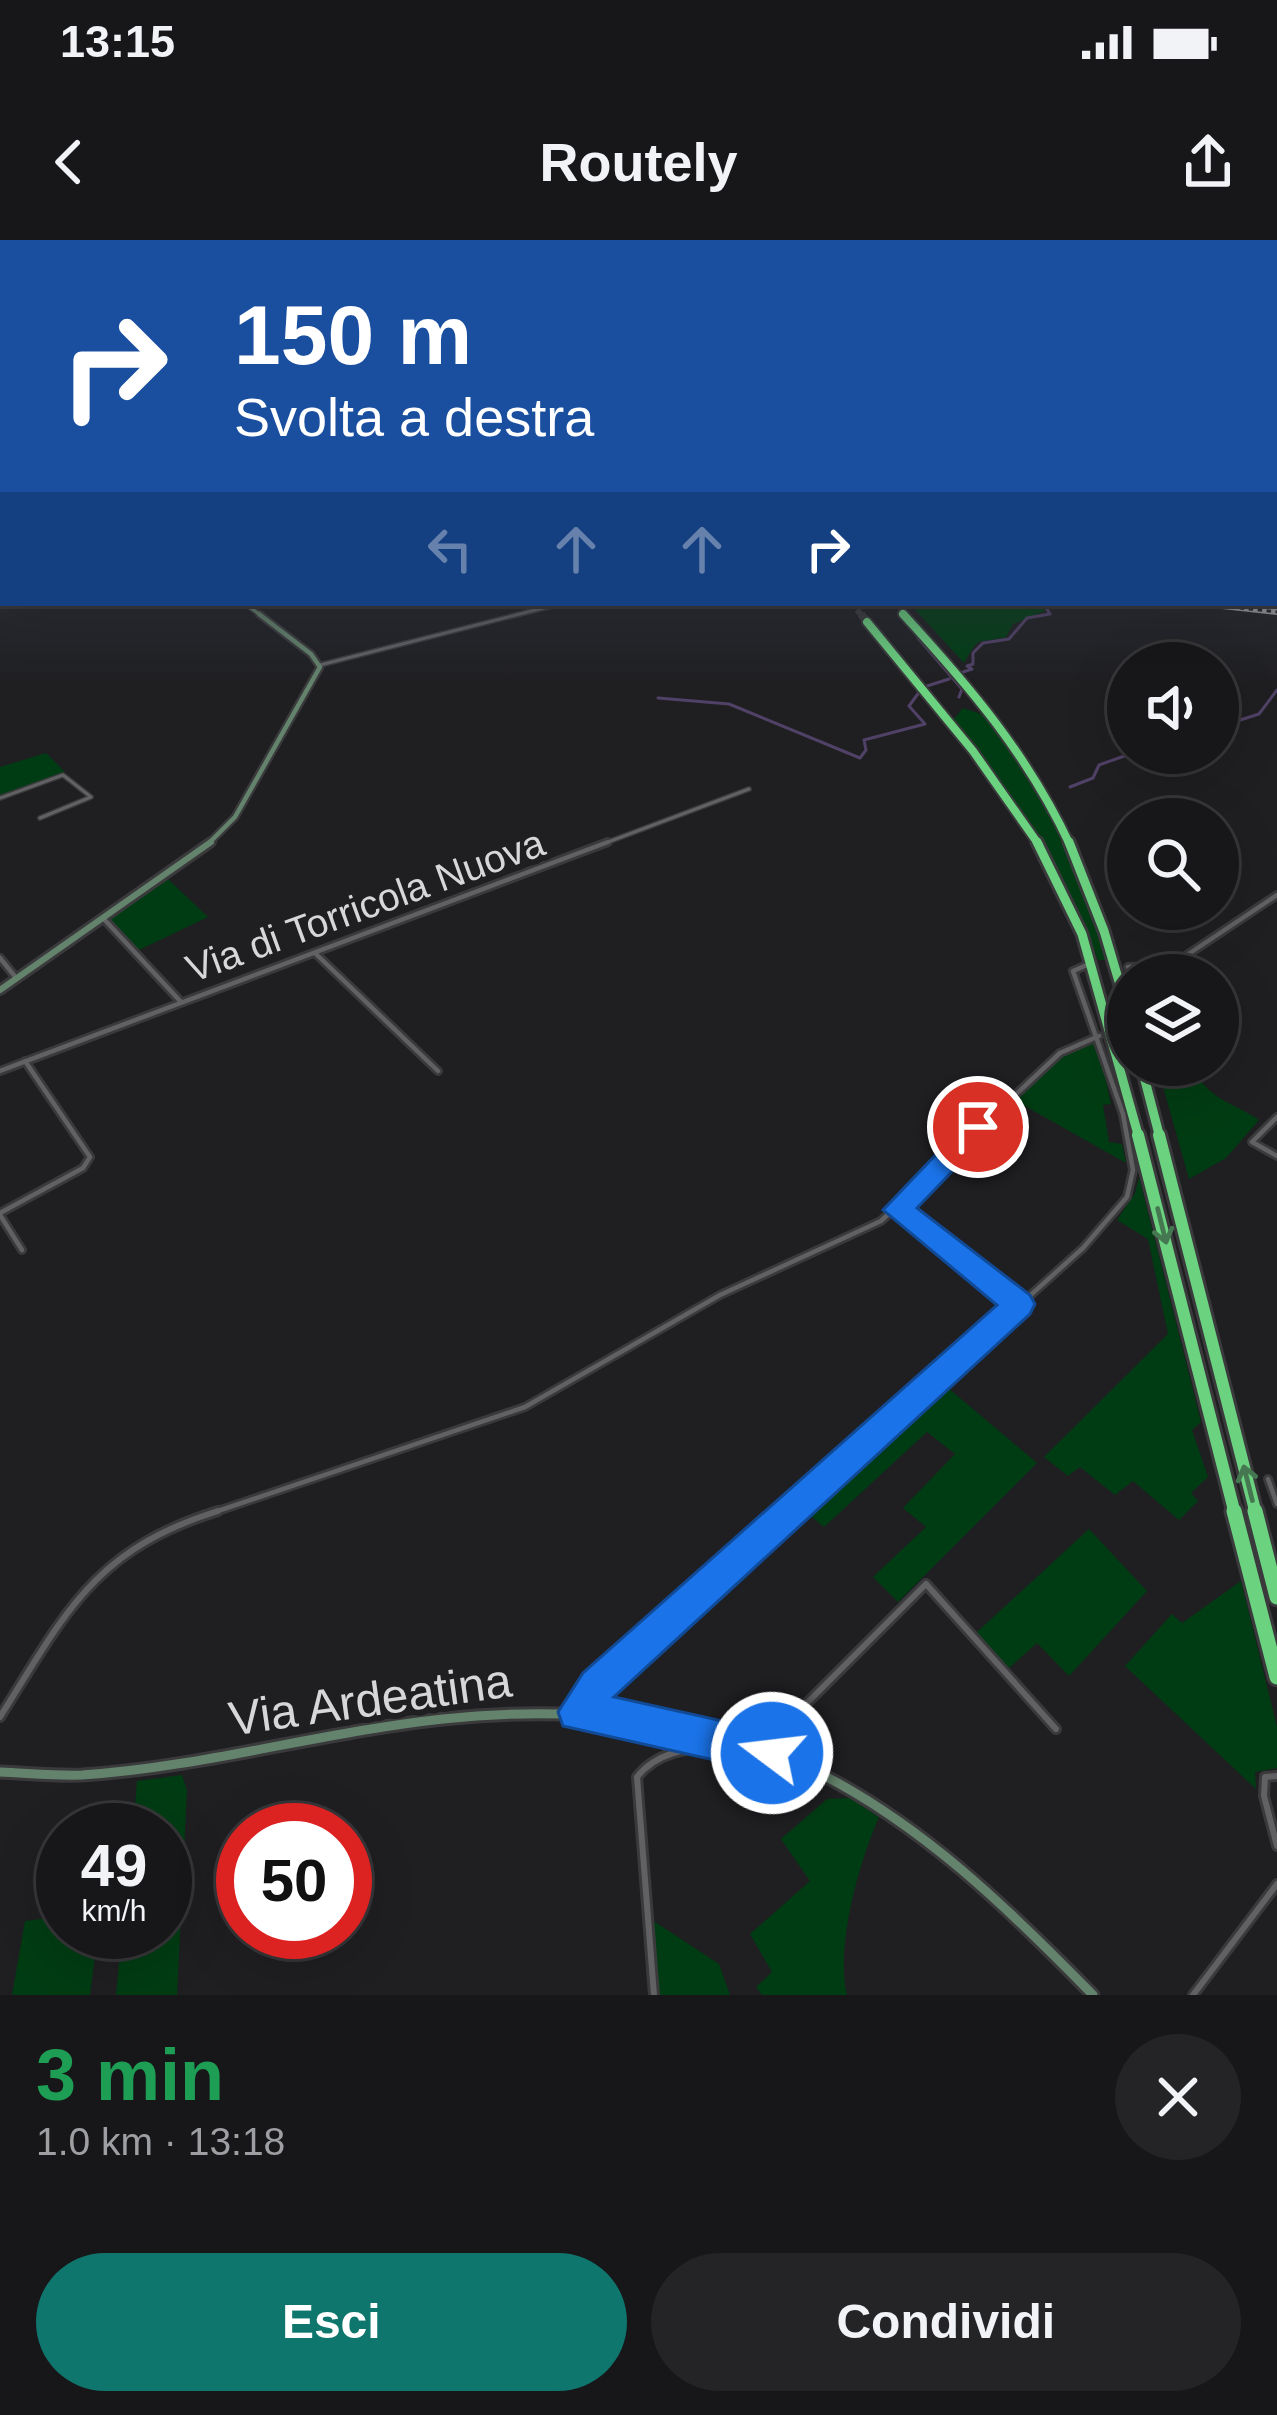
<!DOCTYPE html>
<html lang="it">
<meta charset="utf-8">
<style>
body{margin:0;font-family:Arial,sans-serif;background:#242427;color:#f1f3f6;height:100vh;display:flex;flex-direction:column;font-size:45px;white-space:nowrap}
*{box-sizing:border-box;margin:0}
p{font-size:39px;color:#9e9fa2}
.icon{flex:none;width:66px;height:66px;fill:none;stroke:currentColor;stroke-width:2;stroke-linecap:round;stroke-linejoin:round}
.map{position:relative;height:1755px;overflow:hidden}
.panel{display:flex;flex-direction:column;background:#17171a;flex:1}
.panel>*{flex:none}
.hud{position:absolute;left:0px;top:0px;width:1278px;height:366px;box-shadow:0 12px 48px #0002,0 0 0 3px #363639;background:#1a4fa0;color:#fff;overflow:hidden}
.buttons{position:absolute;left:1107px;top:402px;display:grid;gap:24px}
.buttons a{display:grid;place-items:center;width:132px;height:132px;border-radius:50%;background:#17171a;box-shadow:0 12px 48px #0002,0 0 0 3px #363639;font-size:60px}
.speed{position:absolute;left:36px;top:1563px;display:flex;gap:24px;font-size:60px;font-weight:700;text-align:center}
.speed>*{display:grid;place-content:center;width:156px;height:156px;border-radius:50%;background:#17171a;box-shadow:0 12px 48px #0002,0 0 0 3px #363639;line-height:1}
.speed small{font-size:30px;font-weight:400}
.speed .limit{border:18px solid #d22;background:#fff;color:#111}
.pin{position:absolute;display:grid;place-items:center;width:102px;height:102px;color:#fff;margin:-51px;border:6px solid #fff;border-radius:50%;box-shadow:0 3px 12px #0007}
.me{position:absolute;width:132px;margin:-66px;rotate:285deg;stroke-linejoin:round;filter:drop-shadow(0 0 9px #0008)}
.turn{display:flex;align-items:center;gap:42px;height:252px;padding:0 36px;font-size:54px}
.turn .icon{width:156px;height:156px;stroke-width:2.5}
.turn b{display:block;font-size:84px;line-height:102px}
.lanes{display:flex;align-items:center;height:114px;padding:0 36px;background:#0003;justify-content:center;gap:60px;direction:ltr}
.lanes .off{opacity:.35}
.round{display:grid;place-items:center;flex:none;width:126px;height:126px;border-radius:63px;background:#242427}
.headline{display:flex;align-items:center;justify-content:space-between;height:204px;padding:0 36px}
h1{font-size:72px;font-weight:800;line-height:90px;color:#1e9e55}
.cta{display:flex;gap:24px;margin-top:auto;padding:24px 36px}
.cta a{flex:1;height:138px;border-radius:72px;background:#0f766e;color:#fff;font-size:48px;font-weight:800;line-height:138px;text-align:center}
.cta a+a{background:#242427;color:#f1f3f6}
.status{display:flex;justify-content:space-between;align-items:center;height:84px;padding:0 60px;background:#17171a;direction:ltr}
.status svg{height:33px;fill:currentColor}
header{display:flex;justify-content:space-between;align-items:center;height:156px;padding:0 36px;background:#17171a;font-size:54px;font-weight:800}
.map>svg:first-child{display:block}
.green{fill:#003c13}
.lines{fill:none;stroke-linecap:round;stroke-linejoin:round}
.stream{stroke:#504166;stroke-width:3}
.highway-tunnel-far1{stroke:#3b3a3d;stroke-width:6;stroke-dasharray:6 3;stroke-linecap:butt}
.highway-tunnel{stroke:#3b3a3d;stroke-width:8;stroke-dasharray:8 3;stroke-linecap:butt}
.street-far2-casing{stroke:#3a3a3c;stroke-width:6}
.street-far1-casing{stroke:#3a3a3c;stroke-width:10}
.street-casing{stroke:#3a3a3c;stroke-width:12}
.secondary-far3-casing{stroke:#3a3a3c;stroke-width:6}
.secondary-far2-casing{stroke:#3a3a3c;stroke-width:9}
.secondary-far1-casing{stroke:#3a3a3c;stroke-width:12}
.secondary-casing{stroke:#3a3a3c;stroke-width:15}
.highway-far4-casing{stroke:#3a3a3c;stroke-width:9}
.highway-far3-casing{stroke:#3a3a3c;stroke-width:12}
.highway-far2-casing{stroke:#3a3a3c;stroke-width:15}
.highway-far1-casing{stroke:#3a3a3c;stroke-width:18}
.highway-casing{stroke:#3a3a3c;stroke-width:21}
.street-far2{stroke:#616164;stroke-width:3}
.street-far1{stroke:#616164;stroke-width:4.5}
.street{stroke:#616164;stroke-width:6}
.secondary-far3{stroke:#64836c;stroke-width:3}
.secondary-far2{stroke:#64836c;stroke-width:4.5}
.secondary-far1{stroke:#64836c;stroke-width:6}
.secondary{stroke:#64836c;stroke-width:9}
.highway-far4{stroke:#6bd280;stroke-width:6}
.highway-far3{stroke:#6bd280;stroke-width:8}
.highway-far2{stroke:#6bd280;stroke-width:9}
.highway-far1{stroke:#6bd280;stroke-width:12}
.highway{stroke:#6bd280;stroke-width:15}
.rail-casing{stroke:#a3a2a5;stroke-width:6}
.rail{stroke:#1f1f22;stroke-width:3;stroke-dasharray:4.5;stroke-linecap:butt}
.oneway{stroke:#457851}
.route{fill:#1a73e8;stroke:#114b97;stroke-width:3}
.labels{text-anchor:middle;stroke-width:12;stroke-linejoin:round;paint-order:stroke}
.street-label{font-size:39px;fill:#d7d6d8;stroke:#1f1f22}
.near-street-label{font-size:48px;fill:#d7d6d8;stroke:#1f1f22}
</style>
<div class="status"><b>13:15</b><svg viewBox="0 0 49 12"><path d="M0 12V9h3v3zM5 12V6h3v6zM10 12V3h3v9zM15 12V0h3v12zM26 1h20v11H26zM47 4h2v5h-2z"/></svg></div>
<header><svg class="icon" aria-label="back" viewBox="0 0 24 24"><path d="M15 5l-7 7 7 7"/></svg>Routely<svg class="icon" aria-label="share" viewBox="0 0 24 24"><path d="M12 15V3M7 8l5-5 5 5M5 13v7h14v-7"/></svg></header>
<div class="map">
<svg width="1277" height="1755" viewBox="0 0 1277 1755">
<rect width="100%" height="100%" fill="#1f1f22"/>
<g class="green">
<path d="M909 363H1039L1045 371 1013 384 1006 397C972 405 982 394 964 423Z"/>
<path d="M963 468 990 477 1043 560 1089 656 1109 720H1098C1064 623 1015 560 953 480Z"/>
<polygon points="46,513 65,532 0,556 0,527"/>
<polygon points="168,639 208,677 137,711 107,678"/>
<polygon points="1097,799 1111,864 1103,865 1109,902 1122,904 1126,923 1016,861 1063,813"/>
<path d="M1157 825H1193C1205 859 1231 861 1259 880L1226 918 1189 939Z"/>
<polygon points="1139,937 1201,1182 1192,1190 1208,1237 1191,1253 1198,1261 1179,1280 1133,1241 1115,1255 1080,1227 1068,1236 1044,1217 1168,1094 1148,999 1117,980 1135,953"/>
<polygon points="941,1142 1037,1223 898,1362 873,1337 926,1287 903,1268 955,1214 927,1192 824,1287 801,1268"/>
<polygon points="1089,1289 1147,1351 1069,1436 1037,1403 1008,1429 977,1392"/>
<polygon points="1241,1341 1277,1487 1277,1528 1255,1532 1256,1549 1125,1426 1172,1374 1182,1383"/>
<polygon points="182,1535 187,1550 177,1755 116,1755 122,1692 165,1692 165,1590 133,1590 137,1541"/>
<path d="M850 1558 879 1577C859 1622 835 1708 847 1755H762L756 1747 772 1732 750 1694 810 1641 781 1599 827 1559Z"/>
<polygon points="63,1676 63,1692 98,1692 90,1755 12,1755 25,1681"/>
<polygon points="652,1680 719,1724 730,1755 659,1755"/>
</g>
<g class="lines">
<g class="stream">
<polyline points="918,398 962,449 959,457"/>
<polyline points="963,432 972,429 967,426 973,424 973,413 983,403 1009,399 1027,378 1050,374 1043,363"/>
<polyline points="927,446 949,439"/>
<polyline points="658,458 729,464 860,518 866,510 864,500 925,484 909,466 920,451"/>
<polyline points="1218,487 1259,474 1277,450"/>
<polyline points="1070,547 1093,538 1099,525 1133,513"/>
</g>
<g class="highway-tunnel-far1">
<polyline points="851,363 863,377"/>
<polyline points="893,363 903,374"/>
</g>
<polyline class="highway-tunnel" points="861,374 867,382"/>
<defs>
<g id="street-far2">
<polyline points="320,425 563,363"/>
<polyline points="0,558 63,535 91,557 40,578"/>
<polyline points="600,605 749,549"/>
</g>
<g id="street-far1">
<polyline points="103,678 181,762"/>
<polyline points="316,714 438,831"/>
<polyline points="0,718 17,739"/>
<polyline points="1128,727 1172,725 1277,655"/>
<polyline points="0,831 608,602"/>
<polyline points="1277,877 1252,902 1277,916"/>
<polyline points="898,970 1019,1064"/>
<polyline points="0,973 83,928 90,917 25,821"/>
<polyline points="0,975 22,1010"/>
<polyline points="1268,1239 1277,1264"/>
<polyline points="209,1274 525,1167 720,1055 881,981 1060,813 1099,796"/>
<polyline points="787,1274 1083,1008 1127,957 1133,930 1123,874 1073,731 1087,725"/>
</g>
<g id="street">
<polyline points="577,1471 630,1415 790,1271"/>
<path d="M0 1477C65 1374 93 1310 218 1271"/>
<polyline points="773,1513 790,1480 926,1344 1056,1489"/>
<polyline points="1277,1536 1265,1537 1264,1556 1277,1606"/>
<path d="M654 1755 637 1537C660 1507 701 1508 735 1503"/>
<polyline points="1193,1755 1277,1644"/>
</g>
<polyline id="secondary-far3" points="244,363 263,377"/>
<polyline id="secondary-far2" points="207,605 235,577 320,427 311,414 259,374"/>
<polyline id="secondary-far1" points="0,750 211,602"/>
<path id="secondary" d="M0 1532C27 1533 55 1536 82 1535 203 1527 322 1492 443 1479 562 1466 699 1475 809 1528 919 1581 1009 1669 1093 1755"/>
<polyline id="highway-far4" points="903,374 906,377"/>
<g id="highway-far3">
<path d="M903 374C970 447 1028 515 1070 605"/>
<polyline points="867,382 973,511 1039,605"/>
</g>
<g id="highway-far2">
<polyline points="1037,602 1082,694 1139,898"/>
<polyline points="1069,602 1104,691 1128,772"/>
<polyline points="1141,825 1160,898"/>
</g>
<g id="highway-far1">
<polyline points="1138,895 1235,1274"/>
<polyline points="1159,895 1256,1274"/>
</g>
<g id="highway">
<polyline points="1234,1271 1277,1437"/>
<polyline points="1255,1271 1277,1357"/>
</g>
</defs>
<use href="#street-far2" class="street-far2-casing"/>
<use href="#street-far1" class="street-far1-casing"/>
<use href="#street" class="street-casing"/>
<use href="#secondary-far3" class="secondary-far3-casing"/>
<use href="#secondary-far2" class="secondary-far2-casing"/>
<use href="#secondary-far1" class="secondary-far1-casing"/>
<use href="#secondary" class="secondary-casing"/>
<use href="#highway-far4" class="highway-far4-casing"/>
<use href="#highway-far3" class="highway-far3-casing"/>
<use href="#highway-far2" class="highway-far2-casing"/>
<use href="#highway-far1" class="highway-far1-casing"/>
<use href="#highway" class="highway-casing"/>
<use href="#street-far2" class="street-far2"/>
<use href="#street-far1" class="street-far1"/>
<use href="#street" class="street"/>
<use href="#secondary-far3" class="secondary-far3"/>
<use href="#secondary-far2" class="secondary-far2"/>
<use href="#secondary-far1" class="secondary-far1"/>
<use href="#secondary" class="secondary"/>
<use href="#highway-far4" class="highway-far4"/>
<use href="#highway-far3" class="highway-far3"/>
<use href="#highway-far2" class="highway-far2"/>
<use href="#highway-far1" class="highway-far1"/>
<use href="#highway" class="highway"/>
<defs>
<polyline id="rail" points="1195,363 1277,372"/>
</defs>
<use href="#rail" class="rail-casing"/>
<use href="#rail" class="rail"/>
</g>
<defs><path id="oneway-shaft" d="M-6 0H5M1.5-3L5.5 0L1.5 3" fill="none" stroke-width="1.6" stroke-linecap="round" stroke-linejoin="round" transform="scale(3)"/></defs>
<g class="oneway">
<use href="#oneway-shaft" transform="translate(1162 986) rotate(76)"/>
<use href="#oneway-shaft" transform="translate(1248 1243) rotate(-104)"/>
</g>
<linearGradient id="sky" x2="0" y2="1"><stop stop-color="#111113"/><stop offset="0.45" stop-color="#3c424f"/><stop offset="1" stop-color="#3c424f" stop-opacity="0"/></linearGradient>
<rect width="1277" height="444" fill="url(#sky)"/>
<polygon class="route" points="978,877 992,887 988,894 917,968 1030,1055 1035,1064 1030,1074 614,1457 772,1492 787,1498 793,1513 787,1527 772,1533 563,1486 558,1472 583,1433 997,1065 883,970 969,880"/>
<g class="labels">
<g class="street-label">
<text transform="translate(365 665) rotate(-20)" y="14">Via di Torricola Nuova</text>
</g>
<g class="near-street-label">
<text transform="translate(370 1459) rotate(-8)" y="17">Via Ardeatina</text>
</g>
</g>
</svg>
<div class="buttons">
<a><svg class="icon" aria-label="sound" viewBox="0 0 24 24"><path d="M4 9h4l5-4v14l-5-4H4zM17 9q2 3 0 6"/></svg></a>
<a><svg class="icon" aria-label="search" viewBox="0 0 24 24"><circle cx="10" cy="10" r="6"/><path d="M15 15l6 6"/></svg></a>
<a><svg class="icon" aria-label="layers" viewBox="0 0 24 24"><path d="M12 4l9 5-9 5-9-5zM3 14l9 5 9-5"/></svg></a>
</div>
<div class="speed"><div>49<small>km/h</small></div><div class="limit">50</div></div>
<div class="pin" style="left:978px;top:887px;background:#d93025"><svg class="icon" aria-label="arrive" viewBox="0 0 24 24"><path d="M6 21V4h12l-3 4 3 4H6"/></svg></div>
<svg class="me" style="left:772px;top:1513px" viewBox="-20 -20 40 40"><circle r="17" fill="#1a73e8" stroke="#fff" stroke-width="3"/><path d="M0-11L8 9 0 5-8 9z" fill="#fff"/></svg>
<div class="hud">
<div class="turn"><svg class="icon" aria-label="right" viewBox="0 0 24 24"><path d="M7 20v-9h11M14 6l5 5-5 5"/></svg><div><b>150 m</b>Svolta a destra</div></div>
<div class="lanes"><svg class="icon off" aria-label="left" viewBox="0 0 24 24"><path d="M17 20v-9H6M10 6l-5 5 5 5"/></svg><svg class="icon off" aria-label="ahead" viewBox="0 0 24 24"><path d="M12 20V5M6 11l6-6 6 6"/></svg><svg class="icon off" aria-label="ahead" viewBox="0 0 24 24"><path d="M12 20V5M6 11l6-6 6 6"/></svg><svg class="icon" aria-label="right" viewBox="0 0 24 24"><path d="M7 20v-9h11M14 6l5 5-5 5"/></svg></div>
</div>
</div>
<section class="panel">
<div class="headline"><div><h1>3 min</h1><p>1.0 km · 13:18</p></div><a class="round"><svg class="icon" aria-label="close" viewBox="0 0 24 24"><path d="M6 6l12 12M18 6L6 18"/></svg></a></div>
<div class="cta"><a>Esci</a><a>Condividi</a></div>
</section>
